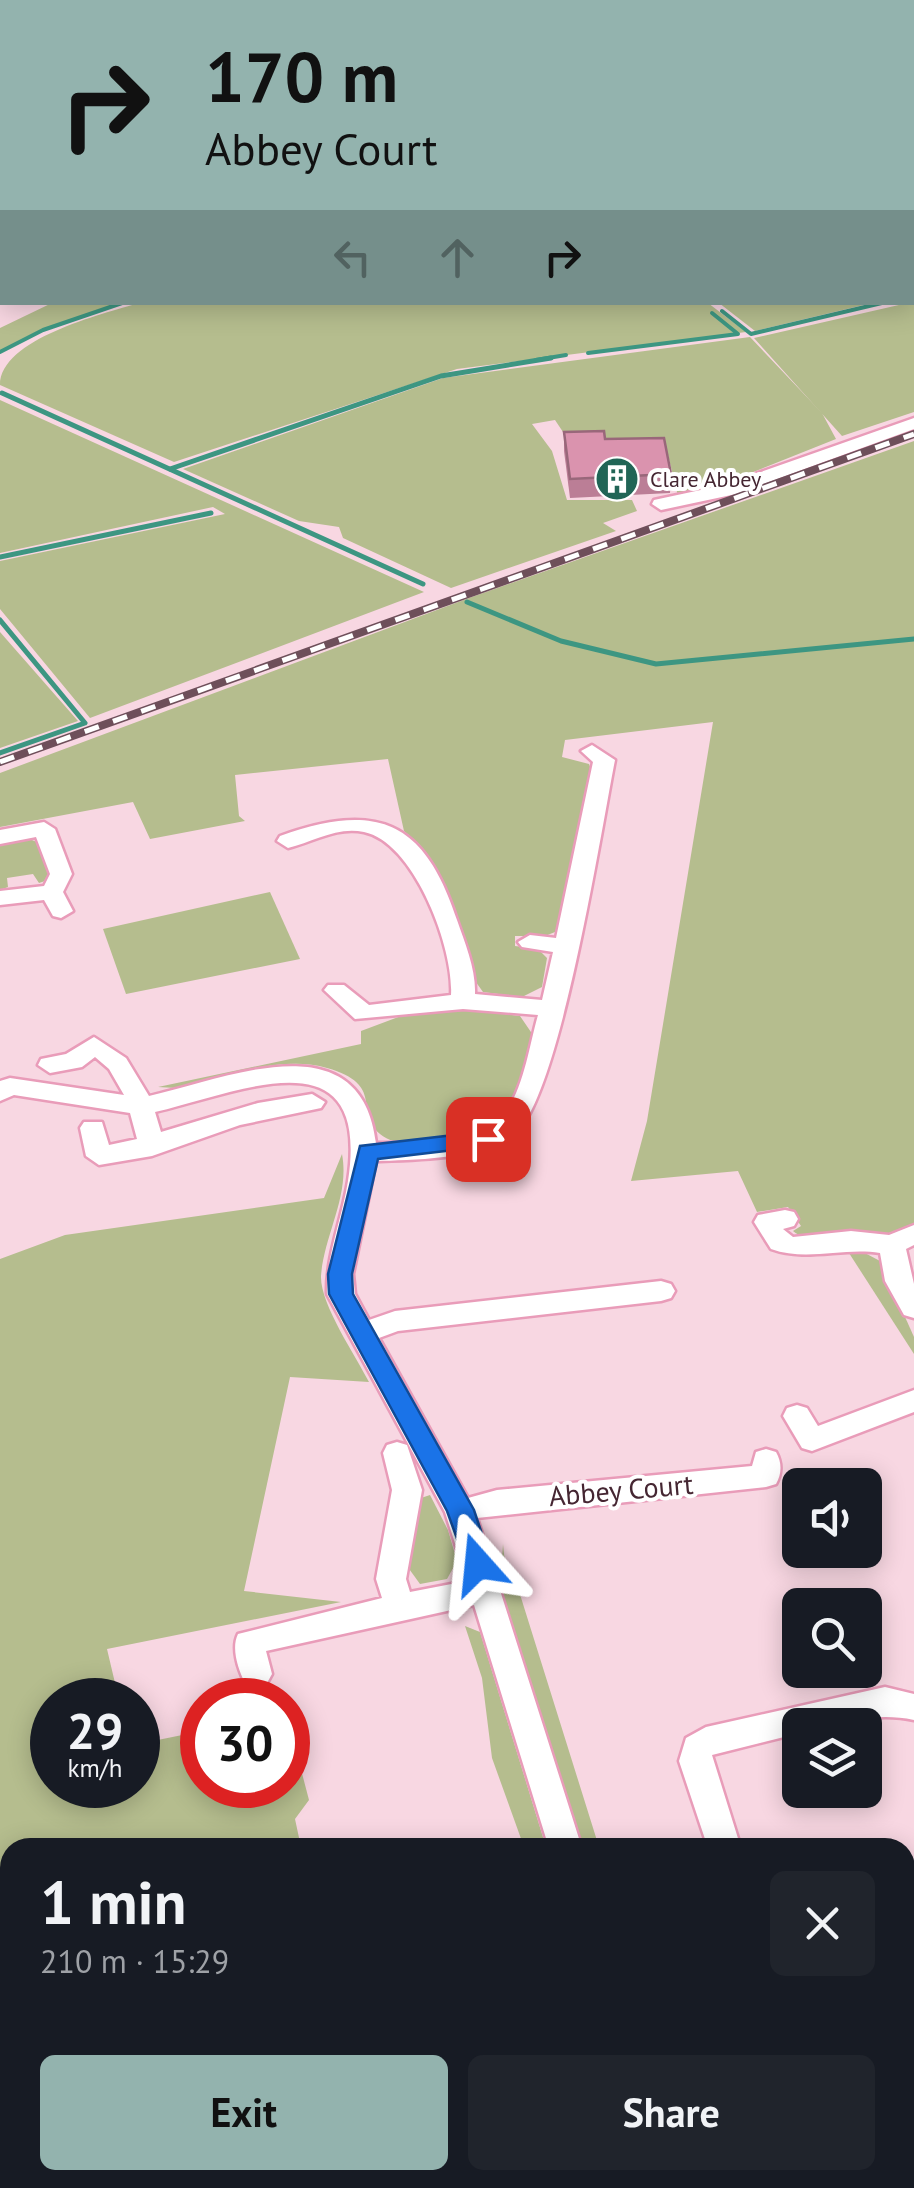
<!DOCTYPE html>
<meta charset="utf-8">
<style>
body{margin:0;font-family:"PT Sans",sans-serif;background:#20242c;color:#f1f3f6;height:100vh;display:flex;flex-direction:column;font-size:38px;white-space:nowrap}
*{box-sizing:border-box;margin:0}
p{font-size:32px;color:#9ea1a6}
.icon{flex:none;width:55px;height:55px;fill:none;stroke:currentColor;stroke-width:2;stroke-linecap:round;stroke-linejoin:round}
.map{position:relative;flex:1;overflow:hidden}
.details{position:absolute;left:0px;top:1838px;width:915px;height:352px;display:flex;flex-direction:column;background:#171b24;border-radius:30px 30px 0 0;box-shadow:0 5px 25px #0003}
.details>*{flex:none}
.banner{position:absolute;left:0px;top:0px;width:915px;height:305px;box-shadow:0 5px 25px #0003;background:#93b3ae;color:#111;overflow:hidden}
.fabs{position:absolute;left:782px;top:1468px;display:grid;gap:20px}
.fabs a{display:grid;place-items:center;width:100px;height:100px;border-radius:15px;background:#171b24;box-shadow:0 5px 25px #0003;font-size:50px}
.speed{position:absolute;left:30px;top:1678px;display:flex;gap:20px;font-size:50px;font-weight:700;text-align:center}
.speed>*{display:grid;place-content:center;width:130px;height:130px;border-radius:50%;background:#171b24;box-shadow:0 5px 25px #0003;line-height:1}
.speed small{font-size:25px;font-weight:400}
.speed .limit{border:15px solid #d22;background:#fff;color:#111}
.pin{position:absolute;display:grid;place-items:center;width:85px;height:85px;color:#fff;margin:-42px;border-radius:20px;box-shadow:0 5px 15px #0006}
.me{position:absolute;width:110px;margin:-55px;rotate:342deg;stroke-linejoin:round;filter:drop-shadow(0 0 8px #0008)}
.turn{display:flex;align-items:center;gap:35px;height:210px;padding:0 40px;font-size:45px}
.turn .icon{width:130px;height:130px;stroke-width:2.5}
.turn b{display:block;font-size:70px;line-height:85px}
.lanes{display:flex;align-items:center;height:95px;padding:0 40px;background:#0003;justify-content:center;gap:50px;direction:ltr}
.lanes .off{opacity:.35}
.round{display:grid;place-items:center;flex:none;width:105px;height:105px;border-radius:15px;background:#20242c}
.summary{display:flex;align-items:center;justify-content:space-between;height:170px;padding:0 40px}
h1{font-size:60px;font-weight:700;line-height:75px}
.action{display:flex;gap:20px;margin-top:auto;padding:20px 40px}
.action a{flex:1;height:115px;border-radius:15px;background:#93b3ae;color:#111;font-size:40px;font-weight:700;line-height:115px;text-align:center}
.action a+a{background:#20242c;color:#f1f3f6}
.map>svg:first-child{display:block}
.green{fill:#b5bd8e}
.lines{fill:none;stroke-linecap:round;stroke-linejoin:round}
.stream-far1{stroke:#3d9682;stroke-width:4}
.stream{stroke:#3d9682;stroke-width:5}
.minor-casing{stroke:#e99cb9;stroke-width:5}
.secondary-casing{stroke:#e99cb9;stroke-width:6}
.primary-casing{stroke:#e99cb9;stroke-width:4}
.minor{fill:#fff;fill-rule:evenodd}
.secondary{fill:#fff;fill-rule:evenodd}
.primary{fill:#fff;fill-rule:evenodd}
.rail-casing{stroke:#6e4f5a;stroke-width:8}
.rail{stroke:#fff;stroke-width:5;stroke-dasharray:15;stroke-linecap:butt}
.wall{fill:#bb7e96}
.building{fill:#da93ae;stroke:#99677a;stroke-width:2.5}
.route{fill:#1a73e8;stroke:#114b97;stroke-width:2.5}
.labels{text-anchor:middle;stroke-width:8;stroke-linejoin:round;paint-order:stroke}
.far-poi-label{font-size:22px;fill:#452632;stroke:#fff;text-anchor:start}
.street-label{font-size:28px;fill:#452632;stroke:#fff}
</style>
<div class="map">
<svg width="914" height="2188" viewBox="0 0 914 2188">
<rect width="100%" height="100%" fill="#f8d7e2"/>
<g class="green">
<polygon points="0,0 802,0 805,2 2,2 0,285"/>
<polygon points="914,298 914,412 842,436 754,338 912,302"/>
<polygon points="54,302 118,303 40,330 0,351 0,328"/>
<path d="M139 303H708L746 332 457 369 174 462 0 385C0 339 102 314 139 303Z"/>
<polygon points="719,303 872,303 755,331"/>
<polygon points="750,337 822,413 836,439 703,492 678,496 668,455 607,456 573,447 555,420 532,424 552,451 567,500 632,500 637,511 603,523 616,531 451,588 343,538 339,527 299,521 183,469 443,378"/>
<polygon points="0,400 424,592 90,718 0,609 0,561 225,514 213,507 0,553"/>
<path d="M914 441V1226C890 1236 812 1248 793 1231L801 1226 788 1207 757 1212 738 1171 631 1181 647 1121 713 722 565 740 562 757 589 764 592 772 560 930 545 936H515V946L538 949 547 958 542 987 522 997 483 992 473 978 437 872 420 845 404 831 388 759 235 775 239 816 245 821 150 839 133 802 0 827V773L469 598Z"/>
<polygon points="0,632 78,721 0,748"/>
<path d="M25 838C45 841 52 861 51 879L39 883 33 874 7 878 8 887 0 890V844Z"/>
<polygon points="270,892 300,959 126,994 103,929"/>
<path d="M474 1010 520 1016 533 1035 510 1112C487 1133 406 1157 380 1134 353 1111 386 1085 327 1068 281 1054 221 1078 176 1088L158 1087 361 1044V1031L401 1016Z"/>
<path d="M342 1154C350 1196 324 1235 321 1276 320 1304 356 1356 369 1382L290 1377 244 1591 341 1602 107 1649 119 1700H52V1785H138V1744L202 1731V1785H288V1720L309 1800 295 1819 301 1847 10 1848V2180H330L332 2188H0V1259L65 1235 324 1198Z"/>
<polygon points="863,1252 880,1261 914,1337 914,1354 849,1253"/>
<polygon points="430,1495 448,1530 457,1561 447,1579 420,1584 407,1566 418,1499"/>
<polygon points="503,1544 507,1583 518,1588 599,1847 582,1847 500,1586"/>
<polygon points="465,1626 480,1632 546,1847 524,1847 492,1758 482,1678"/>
</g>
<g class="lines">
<g class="stream-far1">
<polyline points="734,0 740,2"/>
<polyline points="315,2 328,0"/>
<polyline points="778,2 788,0"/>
<polyline points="722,311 751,334 886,302"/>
<polyline points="0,352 43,330 125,302"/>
<polyline points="588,353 738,334 712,313"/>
<polyline points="536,360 566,355"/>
</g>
<g class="stream">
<polyline points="2,393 423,584"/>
<polyline points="170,469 441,376 551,358"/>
<polyline points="0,557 211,513"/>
<polyline points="467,602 561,641 656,664 914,639"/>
<polyline points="0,620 85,723 0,753"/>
</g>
<defs>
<g id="minor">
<polygon points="914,418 914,429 736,494 661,510 652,504 654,500 724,485"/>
<path d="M592 745 615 760C601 831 561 1091 516 1133 488 1159 412 1160 376 1161L353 1274 355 1294 369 1320 395 1311 661 1281 671 1284 675 1291 671 1298 661 1301 398 1331 379 1338 468 1498 497 1490 752 1466 756 1452 766 1449 776 1452C782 1463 782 1473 776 1484L766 1487 477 1518 582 1848H549L474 1605 266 1651 272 1674 267 1683 256 1687 245 1683C238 1669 231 1648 238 1634L382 1598 376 1579 392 1490 383 1453 387 1445 397 1442 407 1445 422 1490 406 1579 410 1592 467 1581 445 1512 327 1294C326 1256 342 1219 348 1181 371 1031 241 1092 155 1112L161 1132 258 1103 312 1094 325 1102 321 1108 240 1125 152 1156 99 1165 86 1156 80 1128 84 1122H102L109 1145 137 1139 130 1113 14 1095 0 1101V1081L10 1078 124 1095 109 1069 95 1057 82 1067 50 1073 38 1065 41 1059 66 1054 94 1037 126 1058 149 1096C228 1078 361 1019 376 1143 407 1143 477 1143 500 1119 523 1095 529 1046 538 1015L463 1009 355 1019 324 990 328 985H344L369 1005 451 995C454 948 414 842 364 832 337 826 313 842 288 848L277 841 280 836C376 802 424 819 457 920 465 943 476 969 475 994L542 1000 553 952 522 947 518 942 530 935 556 938 593 762 581 751Z"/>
<polygon points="44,822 55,829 72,874 63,892 73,911 61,918 53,916 44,900 0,905 0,891 44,886 50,874 36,837 0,844 0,830"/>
<path d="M785 1210 794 1212 798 1219 794 1226 783 1229 793 1237 851 1231 889 1235 914 1225V1245L906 1249 914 1284V1318L904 1315 885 1281 880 1253C843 1247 807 1262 771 1249L754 1222 758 1215Z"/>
<polygon points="914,1390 914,1412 812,1451 802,1448 783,1416 787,1408 797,1405 807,1408 818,1426"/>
<path d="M885 1687 914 1694V1720C874 1711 841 1725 800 1725V1733L712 1755 741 1848H708L679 1761 686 1738 706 1727Z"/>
<polygon points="498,2180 534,2180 536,2188 500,2188"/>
<rect x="606" y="2180" width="36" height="8"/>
</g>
<polygon id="secondary" points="905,2159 914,2163 914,2188 862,2188 865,2180 905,2180"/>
<g id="primary">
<polygon points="841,0 864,0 865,2 843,2"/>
<rect x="912" y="49" width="2" height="13"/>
</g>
</defs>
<use href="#minor" class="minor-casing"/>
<use href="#secondary" class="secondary-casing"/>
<use href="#primary" class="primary-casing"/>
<use href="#minor" class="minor"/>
<use href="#secondary" class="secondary"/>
<use href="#primary" class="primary"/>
<defs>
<polyline id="rail" points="0,762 914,434"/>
</defs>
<use href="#rail" class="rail-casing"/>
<use href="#rail" class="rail"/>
</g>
<polygon class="wall" points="564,432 671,474 670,493 570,498 564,451"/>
<polygon class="building" points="604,431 605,439 664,438 671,474 570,479 564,432"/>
<polygon class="route" points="488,1131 497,1134 497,1145 378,1159 352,1274 353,1294 474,1510 492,1564 488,1572 469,1572 447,1511 329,1294 328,1274 360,1146"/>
<defs>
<symbol id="building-disc" viewBox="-11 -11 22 22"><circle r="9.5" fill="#216556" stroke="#fff"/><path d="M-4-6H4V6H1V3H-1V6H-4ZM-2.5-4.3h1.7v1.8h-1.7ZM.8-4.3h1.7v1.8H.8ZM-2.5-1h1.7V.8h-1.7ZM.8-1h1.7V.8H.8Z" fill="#fff"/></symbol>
</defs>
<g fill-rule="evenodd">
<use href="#building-disc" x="592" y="454" width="50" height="50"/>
</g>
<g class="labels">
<g class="far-poi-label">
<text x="650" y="487">Clare Abbey</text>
</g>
<g class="street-label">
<text transform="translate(621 1490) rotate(-5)" y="10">Abbey Court</text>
</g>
</g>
</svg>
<div class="fabs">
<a><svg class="icon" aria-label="sound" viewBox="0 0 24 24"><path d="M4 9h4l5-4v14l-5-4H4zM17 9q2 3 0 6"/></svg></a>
<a><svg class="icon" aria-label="search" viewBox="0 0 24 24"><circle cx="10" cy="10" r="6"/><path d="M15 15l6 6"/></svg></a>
<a><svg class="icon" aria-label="layers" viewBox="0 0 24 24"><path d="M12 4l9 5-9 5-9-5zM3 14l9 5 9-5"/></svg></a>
</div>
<div class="speed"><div>29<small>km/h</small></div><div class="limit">30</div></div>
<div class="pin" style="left:488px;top:1139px;background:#d93025"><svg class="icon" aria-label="arrive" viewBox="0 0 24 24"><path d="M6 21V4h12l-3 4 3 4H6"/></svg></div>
<svg class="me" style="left:478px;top:1564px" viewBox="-20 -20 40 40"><path d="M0-17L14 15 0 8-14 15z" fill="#1a73e8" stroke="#fff" stroke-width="4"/></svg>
<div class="banner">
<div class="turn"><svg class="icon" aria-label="right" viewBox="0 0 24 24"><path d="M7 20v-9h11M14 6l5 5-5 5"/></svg><div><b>170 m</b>Abbey Court</div></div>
<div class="lanes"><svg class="icon off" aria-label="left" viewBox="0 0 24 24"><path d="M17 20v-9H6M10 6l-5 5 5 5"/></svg><svg class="icon off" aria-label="ahead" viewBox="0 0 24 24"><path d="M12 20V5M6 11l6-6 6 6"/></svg><svg class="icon" aria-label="right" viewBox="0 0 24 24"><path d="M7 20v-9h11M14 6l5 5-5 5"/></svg></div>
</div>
<section class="details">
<div class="summary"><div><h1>1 min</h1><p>210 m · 15:29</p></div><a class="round"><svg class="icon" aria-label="close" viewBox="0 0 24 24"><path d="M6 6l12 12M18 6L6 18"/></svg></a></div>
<div class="action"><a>Exit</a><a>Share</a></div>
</section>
</div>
